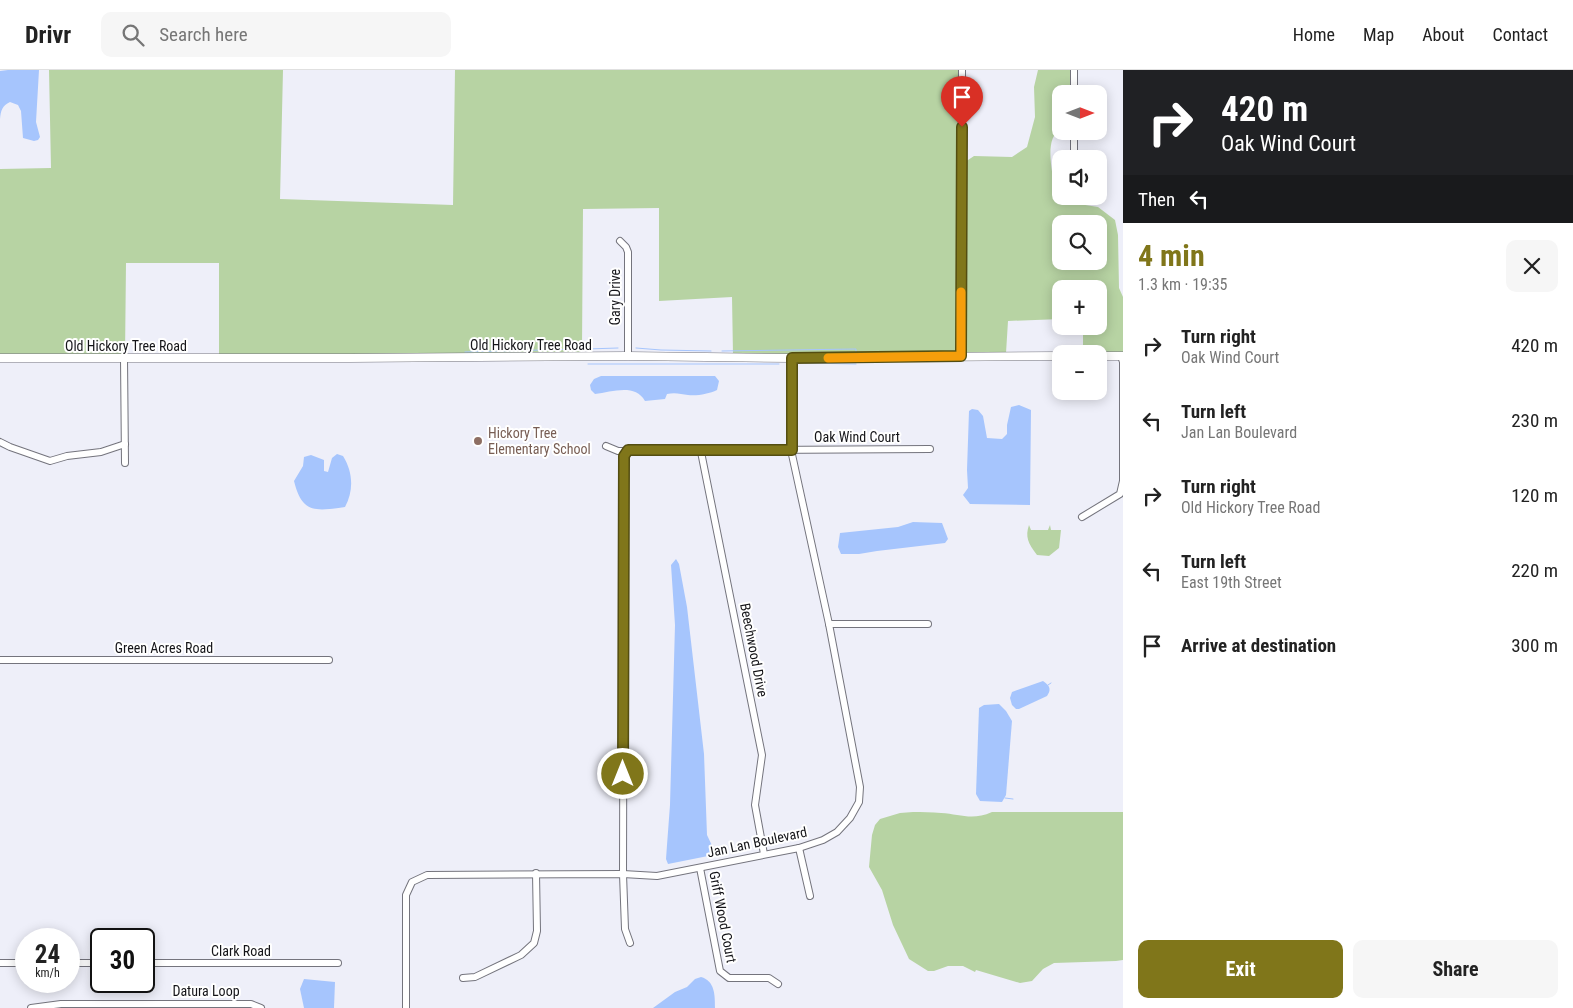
<!DOCTYPE html>
<meta charset="utf-8">
<style>
body{margin:0;font-family:"Roboto Condensed",sans-serif;background:#f6f6f6;color:#222;height:100vh;display:flex;flex-direction:column;font-size:19px;white-space:nowrap}
*{box-sizing:border-box;margin:0}
p{font-size:16px;color:#767676}
.icon{flex:none;width:28px;height:28px;fill:none;stroke:currentColor;stroke-width:2;stroke-linecap:round;stroke-linejoin:round}
.map{position:relative;flex:1;overflow:hidden}
.panel{display:flex;flex-direction:column;background:#fff;width:450px}
.panel>*{flex:none}
.top-card{background:#202124;color:#fff;overflow:hidden}
.needle{width:32px;rotate:90deg}
.buttons{position:absolute;left:1052px;top:15px;display:grid;gap:10px}
.buttons a{display:grid;place-items:center;width:55px;height:55px;border-radius:10px;background:#fff;box-shadow:0 2px 12px #0003;font-size:25px}
.speed{position:absolute;left:15px;top:858px;display:flex;gap:10px;font-size:25px;font-weight:700;text-align:center}
.speed>*{display:grid;place-content:center;width:65px;height:65px;border-radius:50%;background:#fff;box-shadow:0 2px 12px #0003;line-height:1}
.speed small{font-size:12px;font-weight:400}
.speed .limit{border:2px solid #111;border-radius:8px;background:#fff;color:#111}
.pin{position:absolute;display:grid;place-items:center;width:42px;height:42px;color:#fff;margin:-51px -21px;border-radius:50% 50% 50% 0;rotate:-45deg;box-shadow:0 0 5px #0007}
.pin .icon{rotate:45deg}
.me{position:absolute;width:55px;margin:-28px;rotate:0deg;stroke-linejoin:round;filter:drop-shadow(0 0 4px #0008)}
.turn{display:flex;align-items:center;gap:18px;height:105px;padding:0 15px;font-size:22px}
.turn .icon{width:65px;height:65px;stroke-width:2.5}
.turn b{display:block;font-size:35px;line-height:42px}
.then{display:flex;align-items:center;height:48px;padding:0 15px;background:#0003;gap:10px;font-size:19px}
.round{display:grid;place-items:center;flex:none;width:52px;height:52px;border-radius:10px;background:#f6f6f6}
.headline{display:flex;align-items:center;justify-content:space-between;height:85px;padding:0 15px}
h1{font-size:30px;font-weight:700;line-height:38px;color:#80761a}
.primary-button{display:flex;gap:10px;margin-top:auto;padding:10px 15px}
.primary-button a{flex:1;height:58px;border-radius:10px;background:#80761a;color:#fff;font-size:20px;font-weight:700;line-height:58px;text-align:center}
.primary-button a+a{background:#f6f6f6;color:#222}
ul{padding:0;list-style:none}
li{display:flex;align-items:center;gap:15px;height:75px;padding:0 15px}
li div{flex:1}
li b{display:block;font-size:19px}
li em{font-style:normal}
header{display:flex;align-items:center;gap:30px;box-sizing:border-box;height:70px;padding:0 25px;background:#fff;border-bottom:1px solid #e0e0e0}
header strong{font-size:24px}
nav{display:flex;gap:28px;margin-inline-start:auto;font-size:18px}
.search{width:350px;height:45px;background:#f6f6f6;display:flex;align-items:center;gap:12px;box-sizing:border-box;padding:0 18px;border-radius:10px;color:#767676;font-size:19px}
main{display:flex;flex:1;min-height:0}
.map>svg:first-child{display:block}
.green{fill:#b7d3a3;fill-rule:evenodd}
.water{fill:#a6c5fd}
.lines{fill:none;stroke-linecap:round;stroke-linejoin:round}
.stream{stroke:#a6c5fd;stroke-width:1}
.minor-casing{stroke:#74747d;stroke-width:8}
.tertiary-casing{stroke:#74747d;stroke-width:9}
.minor{stroke:#fff;stroke-width:6}
.tertiary{stroke:#fff;stroke-width:8}
.route-casing{stroke:#534d11;stroke-width:12}
.route{stroke:#80761a;stroke-width:9}
.slow{stroke:#f59e0b;stroke-width:9}
.education-dot{fill:#8d6e63;stroke:#fff;stroke-width:2}
.labels{text-anchor:middle;stroke-width:4;stroke-linejoin:round;paint-order:stroke}
.street-label{font-size:14px;fill:#141418;stroke:#fff}
.education-label{font-size:14px;fill:#785e54;stroke:#fff;text-anchor:start}
</style>
<header>
<strong>Drivr</strong>
<div class="search"><svg class="icon" aria-label="search" viewBox="0 0 24 24"><circle cx="10" cy="10" r="6"/><path d="M15 15l6 6"/></svg>Search here</div>
<nav><a>Home</a><a>Map</a><a>About</a><a>Contact</a></nav>
</header>
<main>
<div class="map">
<svg width="1123" height="938" viewBox="0 0 1123 938">
<rect width="100%" height="100%" fill="#eeeff9"/>
<g class="green">
<path d="M49 0H283L280 129 453 135 455 0H964L965 92 974 86 1012 87 1027 77 1035 47 1034 17 1038 0H1077L1075 24H1061V59C1043 68 1053 104 1055 120L1061 124V126H1065L1079 134 1098 137 1115 150 1118 165 1119 218 1123 227V283H1083V256H1099V219H1061V249L1008 251 1006 283 733 285 732 227 659 231V138L583 139 582 277 580 284 219 286V193H126L125 286 0 285V99L51 98ZM1061 154H1099V191H1061Z"/>
<path d="M1029 455 1031 460H1048L1050 455 1051 460H1061L1059 478 1049 486 1037 485C1028 473 1025 467 1029 455Z"/>
<path d="M913 742C922 742 932 742 941 743 960 744 972 751 992 742H1123V890L1116 891 1054 893 1043 899 1032 911 1020 913 976 900 975 902 963 896H948L934 901H928L909 889 893 855 882 820 869 797 872 765 875 755 880 749 900 743Z"/>
</g>
<g class="water">
<path d="M8 0H39L36 52 40 67 38 70 34 71 23 68 21 41 18 35 10 32C2 36 1 40 0 49V1Z"/>
<path d="M601 306H715L719 311 717 320C709 324 697 326 688 325 681 324 675 322 667 324L665 329 645 331C635 313 612 322 595 324L591 320 590 315 594 309Z"/>
<polygon points="1019,335 1031,340 1030,435 970,434 963,425 968,418 967,400 969,341 972,339 978,340 983,346 987,368 1002,369 1007,364 1007,355 1011,337"/>
<path d="M337 384 343 386C353 402 354 420 345 437 316 441 302 444 294 411L303 396 304 387 311 385 324 390V401L328 402 332 388Z"/>
<polygon points="913,452 942,453 948,469 945,473 877,481 859,484 841,484 838,477 840,463 898,457"/>
<polygon points="676,489 679,494 687,537 704,684 707,765 715,782 713,785 668,794 666,789 667,775 670,735 675,555 671,495"/>
<path d="M1043 611C1049 615 1052 619 1047 626L1019 639H1016L1012 635 1010 628 1012 622Z"/>
<polygon points="999,634 1006,641 1012,651 1006,725 1002,732 980,731 976,724 979,638 984,635"/>
<path d="M701 907C715 911 715 925 715 938H653L675 922 687 917 695 909Z"/>
<polygon points="304,909 335,912 334,938 304,938 300,919"/>
</g>
<g class="lines">
<g class="stream">
<polyline points="636,278 661,280 711,281"/>
<polyline points="587,279 618,278"/>
<polyline points="722,281 856,279 856,282"/>
<polyline points="465,282 579,279"/>
<polyline points="805,293 856,294"/>
<polyline points="588,294 779,294"/>
<polyline points="1048,615 1051,613"/>
<polyline points="1005,728 1013,729"/>
</g>
<defs>
<g id="minor">
<polyline points="1074,0 1074,24"/>
<polyline points="1074,61 1074,89"/>
<polyline points="620,171 626,177 628,182 628,286"/>
<polyline points="961,286 962,0"/>
<polyline points="124,288 125,393"/>
<polyline points="0,372 10,377 50,391 67,386 101,382 125,374"/>
<polyline points="606,376 618,381 930,379"/>
<polyline points="628,380 624,386 623,804 625,859 630,873"/>
<polyline points="701,382 762,685 755,735 764,784"/>
<polyline points="1082,447 1120,424 1123,411 1123,292 1121,286"/>
<polyline points="829,554 928,554"/>
<polyline points="0,590 329,590"/>
<polyline points="799,778 810,826"/>
<polyline points="700,798 720,901 729,908 769,908 778,914"/>
<polyline points="0,893 26,893"/>
<polyline points="69,893 101,893"/>
<polyline points="144,893 338,893"/>
<polyline points="463,908 475,907 521,885 534,873 537,861 536,803"/>
<polyline points="31,938 61,934 251,934 261,938"/>
<polyline points="406,938 406,825 412,812 427,805 623,804 657,806 799,778 823,770 837,762 850,748 859,732 860,717 829,554 791,380 791,288"/>
</g>
<g id="tertiary">
<polyline points="1099,286 1123,286"/>
<polyline points="0,288 351,288 628,286 791,288 1061,286"/>
</g>
</defs>
<use href="#minor" class="minor-casing"/>
<use href="#tertiary" class="tertiary-casing"/>
<use href="#minor" class="minor"/>
<use href="#tertiary" class="tertiary"/>
</g>
<g class="lines">
<defs>
<polyline id="route" points="623,704 624,386 628,380 792,380 792,288 961,286 962,57"/>
</defs>
<use href="#route" class="route-casing"/>
<use href="#route" class="route"/>
<polyline class="slow" points="828,288 961,286 961,222"/>
</g>
<circle class="education-dot" cx="478" cy="371" r="5"/>
<g class="labels">
<g class="street-label">
<text transform="translate(615 227) rotate(-90)" y="5">Gary Drive</text>
<text x="531" y="280">Old Hickory Tree Road</text>
<text x="126" y="281">Old Hickory Tree Road</text>
<text x="857" y="372">Oak Wind Court</text>
<text x="164" y="583">Green Acres Road</text>
<text transform="translate(754 580) rotate(79)" y="5">Beechwood Drive</text>
<text transform="translate(757 772) rotate(-12)" y="5">Jan Lan Boulevard</text>
<text transform="translate(723 847) rotate(79)" y="5">Griff Wood Court</text>
<text x="241" y="886">Clark Road</text>
<text x="206" y="926">Datura Loop</text>
</g>
<g class="education-label">
<text x="488" y="368">Hickory Tree<tspan x="488" dy="16">Elementary School</tspan></text>
</g>
</g>
</svg>
<div class="buttons">
<a><svg class="needle" viewBox="-14 -14 28 28"><path d="M0-13l5 13h-10z" fill="#e53935"/><path d="M0 13l5-13h-10z" fill="#767676"/></svg></a>
<a><svg class="icon" aria-label="sound" viewBox="0 0 24 24"><path d="M4 9h4l5-4v14l-5-4H4zM17 9q2 3 0 6"/></svg></a>
<a><svg class="icon" aria-label="search" viewBox="0 0 24 24"><circle cx="10" cy="10" r="6"/><path d="M15 15l6 6"/></svg></a>
<a>+</a>
<a>−</a>
</div>
<div class="speed"><div>24<small>km/h</small></div><div class="limit">30</div></div>
<div class="pin" style="left:962px;top:57px;background:#d93025"><svg class="icon" aria-label="arrive" viewBox="0 0 24 24"><path d="M6 21V4h12l-3 4 3 4H6"/></svg></div>
<svg class="me" style="left:623px;top:704px" viewBox="-20 -20 40 40"><circle r="17" fill="#80761a" stroke="#fff" stroke-width="3"/><path d="M0-11L8 9 0 5-8 9z" fill="#fff"/></svg>
</div>
<section class="panel">
<div class="top-card">
<div class="turn"><svg class="icon" aria-label="right" viewBox="0 0 24 24"><path d="M7 20v-9h11M14 6l5 5-5 5"/></svg><div><b>420 m</b>Oak Wind Court</div></div>
<div class="then">Then<svg class="icon" aria-label="left" viewBox="0 0 24 24"><path d="M17 20v-9H6M10 6l-5 5 5 5"/></svg></div>
</div>
<div class="headline"><div><h1>4 min</h1><p>1.3 km · 19:35</p></div><a class="round"><svg class="icon" aria-label="close" viewBox="0 0 24 24"><path d="M6 6l12 12M18 6L6 18"/></svg></a></div>
<ul>
<li><svg class="icon" aria-label="right" viewBox="0 0 24 24"><path d="M7 20v-9h11M14 6l5 5-5 5"/></svg><div><b>Turn right</b><p>Oak Wind Court</p></div><em>420 m</em></li>
<li><svg class="icon" aria-label="left" viewBox="0 0 24 24"><path d="M17 20v-9H6M10 6l-5 5 5 5"/></svg><div><b>Turn left</b><p>Jan Lan Boulevard</p></div><em>230 m</em></li>
<li><svg class="icon" aria-label="right" viewBox="0 0 24 24"><path d="M7 20v-9h11M14 6l5 5-5 5"/></svg><div><b>Turn right</b><p>Old Hickory Tree Road</p></div><em>120 m</em></li>
<li><svg class="icon" aria-label="left" viewBox="0 0 24 24"><path d="M17 20v-9H6M10 6l-5 5 5 5"/></svg><div><b>Turn left</b><p>East 19th Street</p></div><em>220 m</em></li>
<li><svg class="icon" aria-label="arrive" viewBox="0 0 24 24"><path d="M6 21V4h12l-3 4 3 4H6"/></svg><div><b>Arrive at destination</b></div><em>300 m</em></li>
</ul>
<div class="primary-button"><a>Exit</a><a>Share</a></div>
</section>
</main>
